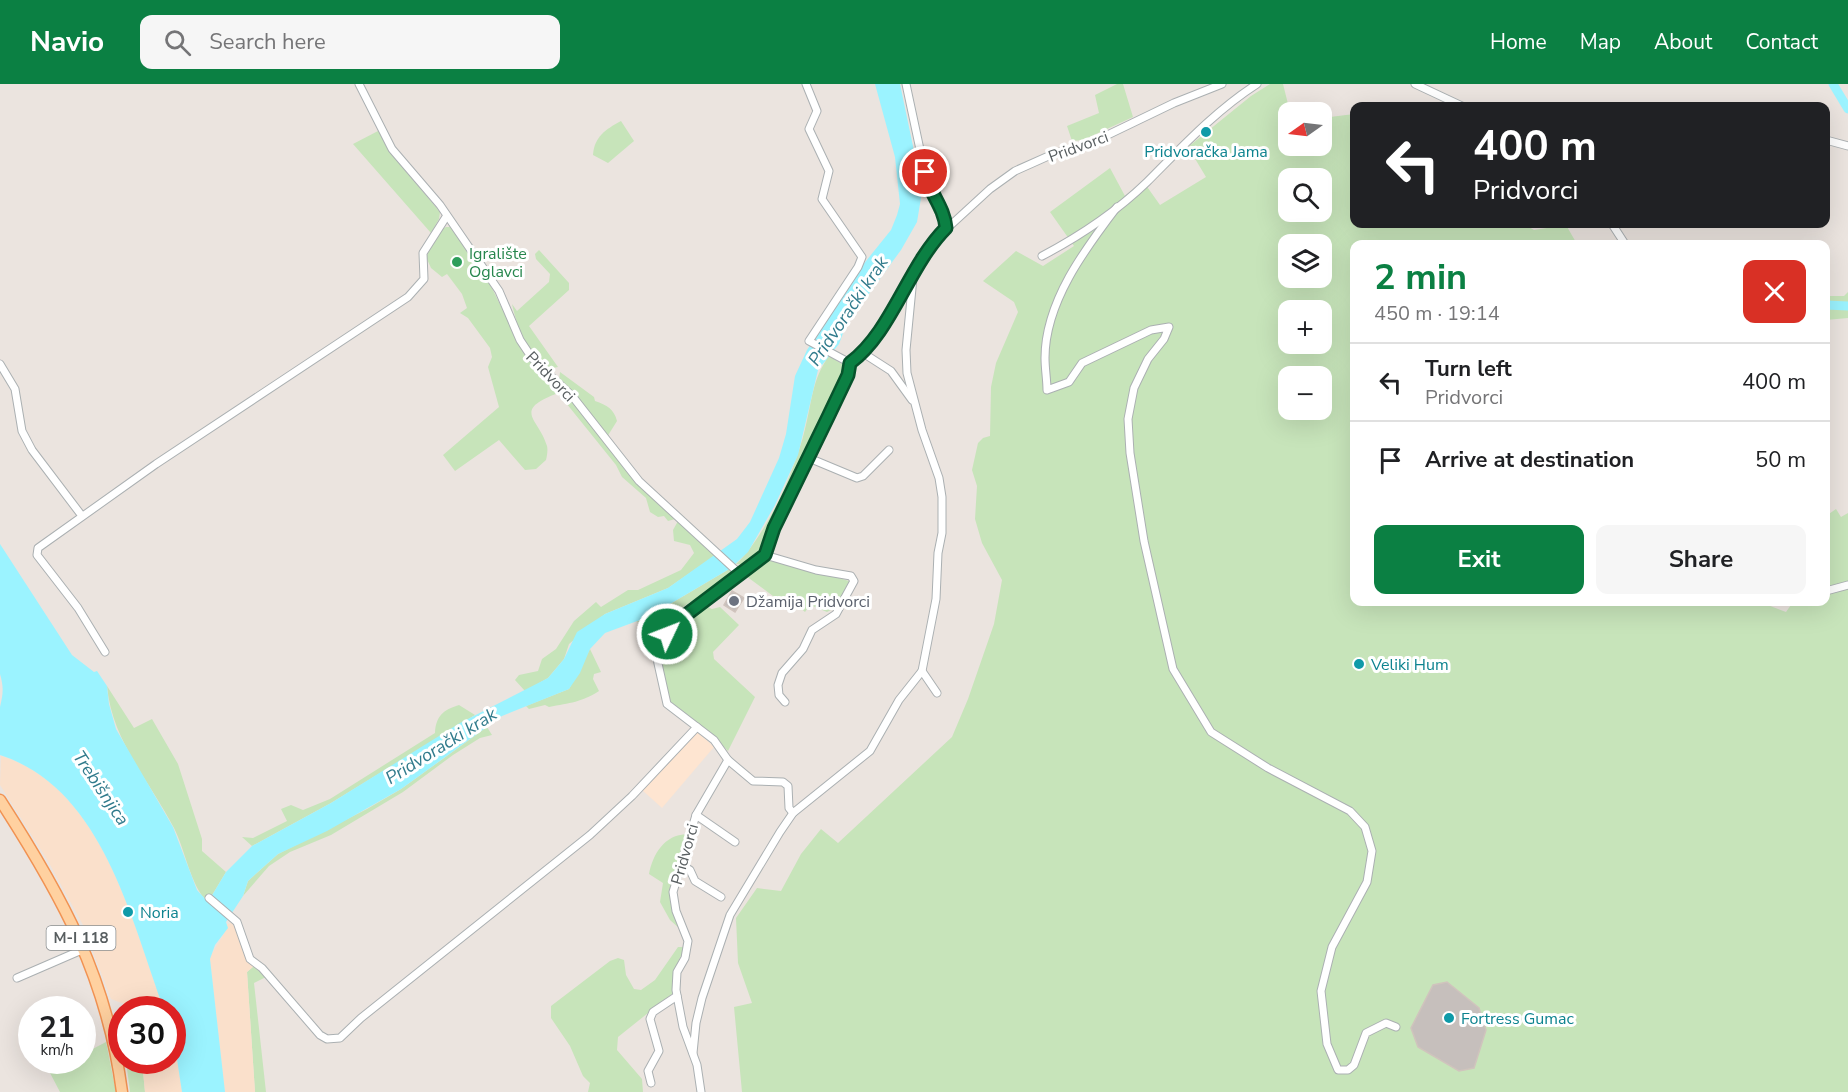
<!DOCTYPE html>
<meta charset="utf-8">
<style>
body{margin:0;font-family:"Nunito Sans",sans-serif;background:#f6f6f6;color:#202124;height:100vh;display:flex;flex-direction:column;font-size:22px;white-space:nowrap}
*{box-sizing:border-box;margin:0}
p{font-size:20px;color:#757577}
.icon{flex:none;width:33px;height:33px;fill:none;stroke:currentColor;stroke-width:2;stroke-linecap:round;stroke-linejoin:round}
.map{position:relative;flex:1;overflow:hidden}
.sheet{position:absolute;left:1350px;top:156px;width:480px;height:366px;display:flex;flex-direction:column;background:#fff;border-radius:12px;box-shadow:0 6px 24px #0002}
.sheet>*{flex:none}
.banner{position:absolute;left:1350px;top:18px;width:480px;height:126px;border-radius:12px;box-shadow:0 6px 24px #0002;background:#202124;color:#fff;overflow:hidden}
.needle{width:39px;rotate:256deg}
.controls{position:absolute;left:1278px;top:18px;display:grid;gap:12px}
.controls a{display:grid;place-items:center;width:54px;height:54px;border-radius:12px;background:#fff;box-shadow:0 6px 24px #0002;font-size:30px}
.speed{position:absolute;left:18px;top:912px;display:flex;gap:12px;font-size:30px;font-weight:700;text-align:center}
.speed>*{display:grid;place-content:center;width:78px;height:78px;border-radius:50%;background:#fff;box-shadow:0 6px 24px #0002;line-height:1}
.speed small{font-size:15px;font-weight:400}
.speed .limit{border:9px solid #d22;background:#fff;color:#111}
.pin{position:absolute;display:grid;place-items:center;width:51px;height:51px;color:#fff;margin:-26px;border:3px solid #fff;border-radius:50%;box-shadow:0 2px 6px #0007}
.me{position:absolute;width:66px;margin:-33px;rotate:47deg;stroke-linejoin:round;filter:drop-shadow(0 0 4px #0008)}
.turn{display:flex;align-items:center;gap:21px;height:126px;padding:0 24px;font-size:27px}
.turn .icon{width:78px;height:78px;stroke-width:2.5}
.turn b{display:block;font-size:42px;line-height:51px}
.round{display:grid;place-items:center;flex:none;width:63px;height:63px;border-radius:12px;background:#f6f6f6}
.overview{display:flex;align-items:center;justify-content:space-between;height:102px;padding:0 24px}
h1{font-size:36px;font-weight:700;line-height:45px;color:#0b8043}
.primary-button{display:flex;gap:12px;margin-top:auto;padding:12px 24px}
.primary-button a{flex:1;height:69px;border-radius:12px;background:#0b8043;color:#fff;font-size:24px;font-weight:700;line-height:69px;text-align:center}
.primary-button a+a{background:#f6f6f6;color:#202124}
ul{padding:0;list-style:none}
li{display:flex;align-items:center;gap:18px;height:78px;padding:0 24px;border-top:2px solid #e0e0e0}
li div{flex:1}
li b{display:block;font-size:22px}
li em{font-style:normal}
header{display:flex;align-items:center;gap:36px;box-sizing:border-box;height:84px;padding:0 30px;background:#0b8043;color:#fff}
header strong{font-size:28px}
nav{display:flex;gap:33px;margin-inline-start:auto;font-size:21px}
.search{width:420px;height:54px;background:#f6f6f6;display:flex;align-items:center;gap:15px;box-sizing:border-box;padding:0 21px;border-radius:12px;color:#757577;font-size:22px}
.map>svg:first-child{display:block}
.commercial{fill:#fee5d1}
.green{fill:#c7e4ba;fill-rule:evenodd}
.sand{fill:#fae0cb}
.water{fill:#9bf3ff}
.lines{fill:none;stroke-linecap:round;stroke-linejoin:round}
.canal{stroke:#9bf3ff;stroke-width:9}
.building{fill:#c6bfbc;stroke:#d0c4bd;stroke-width:1.5}
.minor-casing{stroke:#abb0b2;stroke-width:9}
.primary-casing{stroke:#f19252;stroke-width:13}
.minor{stroke:#fff;stroke-width:7}
.primary{stroke:#ffd1a0;stroke-width:10}
.route-casing{stroke:#07532c;stroke-width:15}
.route{stroke:#0b8043;stroke-width:10}
.culture-dot{fill:#0f9aa8;stroke:#fff;stroke-width:2}
.leisure-dot{fill:#2e9e5b;stroke:#fff;stroke-width:2}
.worship-dot{fill:#6b7280;stroke:#fff;stroke-width:2}
.labels{text-anchor:middle;stroke-width:6;stroke-linejoin:round;paint-order:stroke}
.shield{fill:#fff;stroke:#8a8e90;stroke-width:1.5}
.shield-label{font-size:15px;font-weight:bold;fill:#585e60}
.street-label{font-size:16px;fill:#585e60;stroke:#fff}
.culture-label{font-size:16px;fill:#0d838f;stroke:#fff;text-anchor:start}
.leisure-label{font-size:16px;fill:#27864d;stroke:#fff;text-anchor:start}
.worship-label{font-size:16px;fill:#5b616d;stroke:#fff;text-anchor:start}
.water-label{font-size:18px;font-style:italic;fill:#317b8c;stroke:#fff}
</style>
<header>
<strong>Navio</strong>
<div class="search"><svg class="icon" aria-label="search" viewBox="0 0 24 24"><circle cx="10" cy="10" r="6"/><path d="M15 15l6 6"/></svg>Search here</div>
<nav><a>Home</a><a>Map</a><a>About</a><a>Contact</a></nav>
</header>
<div class="map">
<svg width="1848" height="1008" viewBox="0 0 1848 1008">
<rect width="100%" height="100%" fill="#ebe4df"/>
<polygon class="commercial" points="698,648 714,663 662,724 642,706"/>
<g class="green">
<polygon points="1117,0 1123,0 1133,33 1083,56 1072,57 1067,42 1099,29 1095,11"/>
<path d="M1270 0H1283L1290 28 1288 62H1322V34L1354 30V140H1524L1534 146 1566 141 1577 160H1354V518H1760L1786 528 1793 518H1826V432L1836 425 1841 433 1848 429V1008H742L734 923 752 919 738 879 736 834 757 804 781 807 801 770 821 745 838 759 952 653 968 615 994 540 1002 496 982 459 975 435 977 402 972 386 978 359 983 354 990 352 991 303 996 279 1018 228 1014 218 983 197 1016 167 1043 182 1074 162 1050 128 1110 84 1125 112 1143 97 1160 121 1206 93 1188 63 1251 12ZM1288 94H1322V128H1288ZM1288 160H1322V194H1288ZM1288 226H1322V260H1288ZM1288 292H1322V326H1288Z"/>
<path d="M621 37 634 57 608 79 593 71C594 53 606 45 621 37Z"/>
<polygon points="378,47 403,84 440,128 439,135 431,149 353,60"/>
<path d="M446 143H450L486 192 525 271 542 291 568 312 636 399 675 435 668 437 664 432 658 433 650 428 646 414 622 393 616 381 558 309C511 327 539 334 547 362 548 366 547 372 546 376L536 385 525 386 499 356 455 387 443 371 499 323 488 283 492 273 490 264 468 234 460 229 467 224 462 210 447 190 442 193 431 184 426 173 439 147Z"/>
<path d="M539 166 569 199V206L529 242 558 283C531 290 516 239 512 220L517 227 549 198 550 190 536 175 535 170Z"/>
<polygon points="1848,208 1848,234 1826,236 1826,212 1844,212"/>
<path d="M829 272 848 284 846 290 757 470 747 481 736 480C767 450 795 387 805 345 812 318 812 295 829 272Z"/>
<path d="M560 288 594 313 595 317C607 321 614 325 617 337L607 353 568 302 559 296Z"/>
<polygon points="678,437 716,471 668,504 605,530 569,560 564,575 548,594 525,607 515,596 519,591 538,587 542,575 556,565 574,537 596,518 601,523 628,506 638,506 681,486 694,469 690,461 674,457 673,446"/>
<polygon points="772,474 849,497 848,504 831,526 827,528 810,521 805,528 789,514 777,515 746,492"/>
<polygon points="731,484 734,492 717,505 709,506 655,541 636,538 648,533"/>
<polygon points="706,522 712,525 720,523 739,541 713,568 714,575 755,613 728,667 712,651 670,618 659,576 664,560 675,546"/>
<path d="M590 565 601 588 594 590 593 595 599 607C582 618 570 619 549 623L545 621 529 625 526 622 569 605Z"/>
<path d="M107 602 134 644 152 635 178 680 202 755V767L226 788 208 818C191 804 185 765 174 744 149 696 112 657 107 602Z"/>
<path d="M459 621 475 631 331 719 252 762 242 753 253 754 287 737 281 725 291 721 303 726 330 715 435 649C436 632 443 626 459 621Z"/>
<polygon points="487,643 492,651 480,654 453,671 403,708 331,751 290,768 269,782 243,812 248,797 278,770 367,725 401,705"/>
<path d="M687 750C676 790 662 805 680 845L670 836 660 818 663 799 649 790C653 770 664 751 687 750Z"/>
<polygon points="678,863 685,863 674,887 673,909 618,953 617,966 642,995 643,1008 588,1008 590,999 583,992 570,962 551,934 551,922 610,877 618,874 624,876 626,891 634,905 641,906 655,896"/>
<polygon points="254,882 258,883 266,893 254,899 266,1008 255,1008 247,888"/>
<polygon points="106,958 116,1008 60,1008 49,987 70,977 82,976 83,970"/>
<polygon points="126,977 142,977 145,1008 130,1008"/>
</g>
<g class="sand">
<path d="M1 672C102 703 132 838 164 925H128L127 921 111 915 83 841 48 777 0 701Z"/>
<path d="M231 839C243 849 243 870 254 882L247 888 255 1008H225L210 875C214 863 227 850 227 840Z"/>
<polygon points="173,949 182,1008 145,1008 142,977 172,976"/>
</g>
<path class="water" d="M875 0H900L919 91 921 114 917 138 901 166 846 241 839 260 818 286 798 371 775 421 748 468 731 484 648 533 605 549 590 565 580 589 569 605 502 632 401 705 327 747 278 770 248 797 243 812 226 838 228 844 215 861 210 875 225 1008H182L173 949 172 926 164 925C131 836 103 704 0 671 0 656 0 637 0 623 3 610 4 604 0 590V460L72 571 94 588 97 587 107 602 109 620 116 645 173 743 197 806 208 818 226 788 252 762 331 719 460 639 548 594 564 575 577 548 605 530 668 504 737 455 750 438 779 374 786 350 795 292 807 266 862 182 891 146 897 131 900 120 895 73Z"/>
<g class="lines">
<g class="canal">
<polyline points="1833,0 1848,25"/>
<polyline points="1826,221 1848,222"/>
</g>
</g>
<g class="building">
<polygon points="732,507 744,514 735,528 724,521"/>
<polygon points="1447,898 1479,924 1486,946 1474,984 1459,987 1418,963 1411,944 1433,901"/>
</g>
<g class="lines">
<defs>
<g id="minor">
<polyline points="359,0 392,65 440,121 499,207 520,256 532,274 573,313 639,397 741,491"/>
<polyline points="806,0 817,27 809,45 829,87 822,115 862,173 858,183 809,257 850,279"/>
<polyline points="906,0 928,103 942,124 946,144"/>
<polyline points="1415,0 1462,22"/>
<polyline points="1826,56 1848,62"/>
<path d="M1117 123C1085 165 1045 218 1045 274 1045 285 1047 296 1047 306L1069 298 1082 279 1151 246 1169 243 1164 255 1148 275 1134 304 1128 335 1130 369 1144 457 1173 585 1211 648 1268 684 1350 727 1365 743 1372 767 1367 798 1332 863 1321 907 1327 960 1338 986H1348L1354 981 1366 949 1386 939 1396 943"/>
<polyline points="1612,140 1625,160"/>
<path d="M1042 172C1080 152 1116 128 1147 98 1182 63 1215 27 1257 0"/>
<polyline points="913,194 906,266 907,289 922,346 939,394 942,413 942,449 938,469 936,515 922,587 937,609"/>
<polyline points="863,269 891,287 912,316"/>
<polyline points="0,280 15,305 22,347 32,366 82,432"/>
<polyline points="809,374 857,394 863,392 889,366"/>
<polyline points="765,471 816,486 851,492 854,497 836,530 812,546 803,565 782,589 778,601 779,611 785,618"/>
<polyline points="1826,507 1848,501"/>
<polyline points="105,568 78,524 37,471 38,464 156,380 408,213 424,195 423,169 446,133"/>
<polyline points="728,676 753,697 783,698 788,702 789,724 793,729"/>
<polyline points="696,731 735,758"/>
<polyline points="681,781 690,786 695,797 721,813"/>
<polyline points="209,814 237,838 250,875 262,884 320,951 327,955 340,954 361,934 590,751 632,712 697,643"/>
<polyline points="17,894 84,865"/>
<polyline points="693,969 696,939 702,914 730,831 780,748 793,729 870,667 899,616 922,587"/>
<polyline points="651,999 648,987 659,967 650,935 653,928 677,912"/>
<polyline points="701,1008 697,981 683,943 676,906 677,888 685,874 688,857 676,827 673,808 696,731 728,676 714,656 667,620 657,575 665,554 678,537 765,471 768,457 848,291 850,279 863,269 907,202 929,161 990,105 1015,87 1053,70 1091,59 1174,19 1222,0"/>
</g>
<path id="primary" d="M0 716C62 812 107 893 122 1008"/>
</defs>
<use href="#minor" class="minor-casing"/>
<use href="#primary" class="primary-casing"/>
<use href="#minor" class="minor"/>
<use href="#primary" class="primary"/>
</g>
<g class="lines">
<defs>
<path id="route" d="M667 550 678 537 765 471 774 444 828 333 848 291 850 279C892 248 908 182 946 144 944 122 929 109 925 88"/>
</defs>
<use href="#route" class="route-casing"/>
<use href="#route" class="route"/>
</g>
<g class="culture-dot">
<circle cx="1206" cy="48" r="6"/>
<circle cx="1359" cy="580" r="6"/>
<circle cx="128" cy="828" r="6"/>
<circle cx="1449" cy="934" r="6"/>
</g>
<circle class="leisure-dot" cx="457" cy="178" r="6"/>
<circle class="worship-dot" cx="734" cy="517" r="6"/>
<g class="labels">
<rect class="shield" x="46.5" y="842" width="69" height="24" rx="4.5"/>
<g class="shield-label">
<text x="81" y="859">M-I 118</text>
</g>
<g class="street-label">
<text transform="translate(1078 62) rotate(-20)" y="6">Pridvorci</text>
<text transform="translate(551 292) rotate(46)" y="6">Pridvorci</text>
<text transform="translate(684 770) rotate(-74)" y="6">Pridvorci</text>
</g>
<g class="culture-label">
<text x="1206" y="73" text-anchor="middle">Pridvoračka Jama</text>
<text x="1371" y="586">Veliki Hum</text>
<text x="140" y="834">Noria</text>
<text x="1461" y="940">Fortress Gumac</text>
</g>
<g class="leisure-label">
<text x="469" y="175">Igralište<tspan x="469" dy="18">Oglavci</tspan></text>
</g>
<g class="worship-label">
<text x="746" y="523">Džamija Pridvorci</text>
</g>
<g class="water-label">
<text transform="translate(848 227) rotate(-56)" y="6">Pridvorački krak</text>
<text transform="translate(441 662) rotate(-32)" y="6">Pridvorački krak</text>
<text transform="translate(101 704) rotate(56)" y="6">Trebišnjica</text>
</g>
</g>
</svg>
<div class="controls">
<a><svg class="needle" viewBox="-14 -14 28 28"><path d="M0-13l5 13h-10z" fill="#e53935"/><path d="M0 13l5-13h-10z" fill="#757577"/></svg></a>
<a><svg class="icon" aria-label="search" viewBox="0 0 24 24"><circle cx="10" cy="10" r="6"/><path d="M15 15l6 6"/></svg></a>
<a><svg class="icon" aria-label="layers" viewBox="0 0 24 24"><path d="M12 4l9 5-9 5-9-5zM3 14l9 5 9-5"/></svg></a>
<a>+</a>
<a>−</a>
</div>
<div class="speed"><div>21<small>km/h</small></div><div class="limit">30</div></div>
<div class="pin" style="left:925px;top:88px;background:#d93025"><svg class="icon" aria-label="arrive" viewBox="0 0 24 24"><path d="M6 21V4h12l-3 4 3 4H6"/></svg></div>
<svg class="me" style="left:667px;top:550px" viewBox="-20 -20 40 40"><circle r="17" fill="#0b8043" stroke="#fff" stroke-width="3"/><path d="M0-11L8 9 0 5-8 9z" fill="#fff"/></svg>
<div class="banner">
<div class="turn"><svg class="icon" aria-label="left" viewBox="0 0 24 24"><path d="M17 20v-9H6M10 6l-5 5 5 5"/></svg><div><b>400 m</b>Pridvorci</div></div>
</div>
<section class="sheet">
<div class="overview"><div><h1>2 min</h1><p>450 m · 19:14</p></div><a class="round" style="background:#d93025;color:#fff"><svg class="icon" aria-label="close" viewBox="0 0 24 24"><path d="M6 6l12 12M18 6L6 18"/></svg></a></div>
<ul>
<li><svg class="icon" aria-label="left" viewBox="0 0 24 24"><path d="M17 20v-9H6M10 6l-5 5 5 5"/></svg><div><b>Turn left</b><p>Pridvorci</p></div><em>400 m</em></li>
<li><svg class="icon" aria-label="arrive" viewBox="0 0 24 24"><path d="M6 21V4h12l-3 4 3 4H6"/></svg><div><b>Arrive at destination</b></div><em>50 m</em></li>
</ul>
<div class="primary-button"><a>Exit</a><a>Share</a></div>
</section>
</div>
